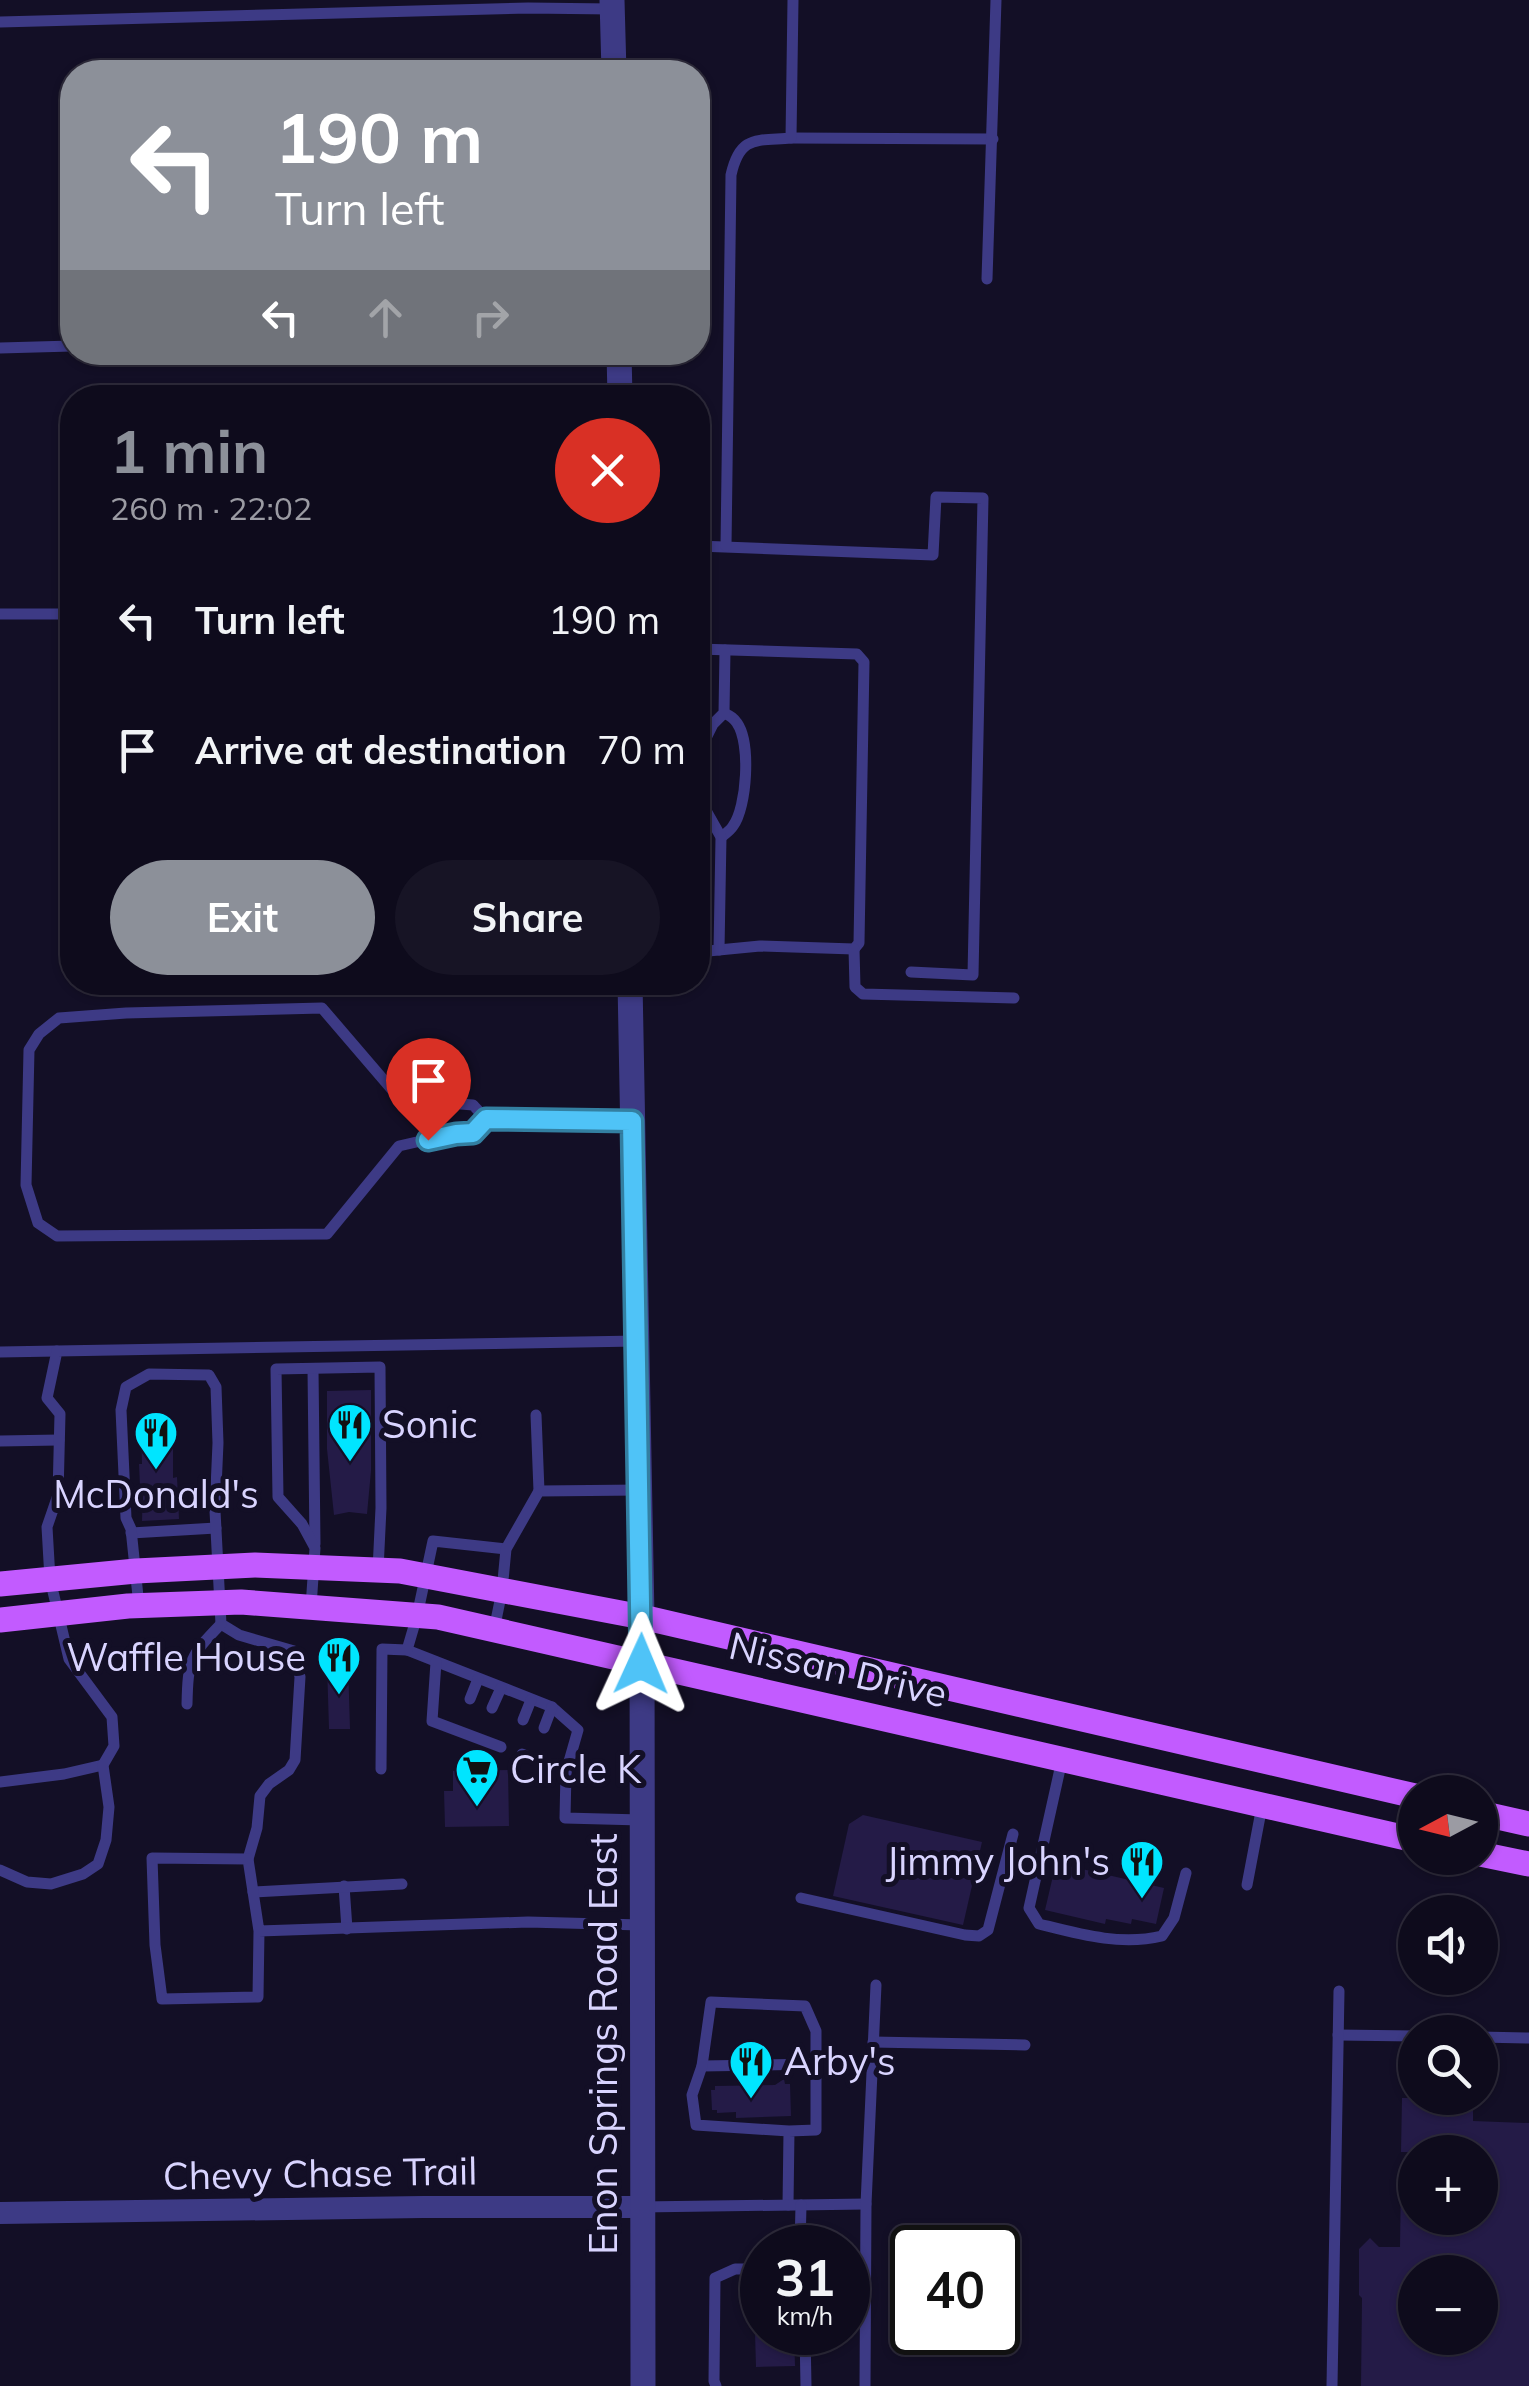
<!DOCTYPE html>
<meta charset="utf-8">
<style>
body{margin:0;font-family:Mulish,sans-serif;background:#171425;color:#f1f3f6;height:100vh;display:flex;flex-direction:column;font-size:38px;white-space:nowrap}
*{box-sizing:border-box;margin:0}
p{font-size:32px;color:#9b9ba3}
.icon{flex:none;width:55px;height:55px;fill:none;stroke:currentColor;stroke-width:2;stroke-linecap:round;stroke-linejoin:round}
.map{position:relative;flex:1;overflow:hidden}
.panel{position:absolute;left:60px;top:385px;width:650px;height:610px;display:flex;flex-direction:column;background:#0e0b1c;border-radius:40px;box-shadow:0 2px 8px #0004,0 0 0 2px #2e2b3b}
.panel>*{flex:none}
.hud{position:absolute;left:60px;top:60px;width:650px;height:305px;border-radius:40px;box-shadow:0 2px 8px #0004,0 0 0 2px #2e2b3b;background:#8c9099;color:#fff;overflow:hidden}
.needle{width:65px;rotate:263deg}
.fabs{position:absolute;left:1398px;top:1775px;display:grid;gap:20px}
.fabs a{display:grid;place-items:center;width:100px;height:100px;border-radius:50%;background:#0e0b1c;box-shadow:0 2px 8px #0004,0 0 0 2px #2e2b3b;font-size:50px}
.speed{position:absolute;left:740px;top:2225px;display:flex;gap:20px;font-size:50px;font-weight:700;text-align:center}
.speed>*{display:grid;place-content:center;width:130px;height:130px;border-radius:50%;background:#0e0b1c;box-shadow:0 2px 8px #0004,0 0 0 2px #2e2b3b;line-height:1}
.speed small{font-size:25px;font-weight:400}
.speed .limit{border:5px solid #111;border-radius:15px;background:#fff;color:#111}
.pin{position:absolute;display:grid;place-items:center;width:85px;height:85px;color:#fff;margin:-102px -42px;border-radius:50% 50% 50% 0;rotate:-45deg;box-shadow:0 0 10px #0007}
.pin .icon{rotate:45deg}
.me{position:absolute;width:110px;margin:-55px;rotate:1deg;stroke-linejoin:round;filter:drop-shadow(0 0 8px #0008)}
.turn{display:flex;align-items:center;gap:35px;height:210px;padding:0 50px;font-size:45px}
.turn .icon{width:130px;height:130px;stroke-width:2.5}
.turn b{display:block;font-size:70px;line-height:85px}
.lanes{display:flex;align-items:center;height:95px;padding:0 50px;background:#0003;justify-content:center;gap:50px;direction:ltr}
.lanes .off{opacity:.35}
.round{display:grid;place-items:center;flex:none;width:105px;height:105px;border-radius:52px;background:#171425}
.overview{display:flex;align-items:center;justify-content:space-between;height:170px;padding:0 50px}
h1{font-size:60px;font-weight:700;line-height:75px;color:#8c9099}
.cta{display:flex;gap:20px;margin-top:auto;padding:20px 50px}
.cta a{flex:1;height:115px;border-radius:60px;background:#8c9099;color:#fff;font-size:40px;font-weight:700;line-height:115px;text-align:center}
.cta a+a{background:#171425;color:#f1f3f6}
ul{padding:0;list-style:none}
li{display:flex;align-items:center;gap:30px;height:130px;padding:0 50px}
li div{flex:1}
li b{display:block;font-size:38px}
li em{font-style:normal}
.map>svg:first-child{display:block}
.building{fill:#241b47;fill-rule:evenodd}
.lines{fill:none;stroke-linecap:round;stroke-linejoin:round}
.service{stroke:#3d3a85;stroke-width:11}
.minor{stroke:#3d3a85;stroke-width:22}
.tertiary{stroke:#3d3a85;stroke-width:25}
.primary{stroke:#c25bff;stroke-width:25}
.route-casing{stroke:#337fa1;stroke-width:25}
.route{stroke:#4fc3f7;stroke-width:18}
.labels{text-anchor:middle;stroke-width:10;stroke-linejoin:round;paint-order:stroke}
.poi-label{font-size:38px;fill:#d9d4ff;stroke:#130f26;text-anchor:start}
.street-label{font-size:38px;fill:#d9d4ff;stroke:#130f26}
</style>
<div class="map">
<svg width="1529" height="2386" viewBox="0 0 1529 2386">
<rect width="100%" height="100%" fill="#130f26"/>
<g class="building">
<polygon points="371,1390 371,1471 367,1514 349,1512 334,1515 327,1449 327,1391"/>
<polygon points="141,1427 160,1427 161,1443 173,1443 173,1478 177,1477 179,1519 142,1521 143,1486 140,1486 139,1464 142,1464"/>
<polygon points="348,1663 350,1729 329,1729 327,1664"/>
<polygon points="508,1770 509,1826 445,1827 444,1791 453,1791 453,1771"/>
<polygon points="863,1815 982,1842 963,1925 833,1896 849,1824"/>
<polygon points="1056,1863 1164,1888 1156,1924 1132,1919 1131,1924 1106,1919 1105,1924 1045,1910"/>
<polygon points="784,2079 785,2084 790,2084 791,2116 736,2118 736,2112 717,2113 717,2110 712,2110 711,2090 715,2090 715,2086 775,2085"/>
<path d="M1402 2098H1473V2121L1529 2123V2386H1361L1362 2298 1359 2295V2249L1370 2238 1379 2247H1400L1401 2177 1415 2178V2218H1480V2152H1401ZM1415 2272H1480V2338H1415Z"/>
<polygon points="755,2332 794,2332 795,2366 756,2367"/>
</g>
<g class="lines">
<g class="service">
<polyline points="0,22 528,8 612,9"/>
<polyline points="791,138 993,139"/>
<polyline points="987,279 996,0"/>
<polyline points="0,348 72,346"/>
<polyline points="698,546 933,555 936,497 983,498 973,975 911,972"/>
<path d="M726 546 731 175C740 135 756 141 791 138L793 0"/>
<polyline points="0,614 72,614"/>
<polyline points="698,649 857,654 864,662 859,943 854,949 760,946 698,952"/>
<path d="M721 837C725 834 730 831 733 826 747 807 751 743 737 723 733 717 730 716 724 713"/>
<polyline points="854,949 855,987 863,994 1014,998"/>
<polyline points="719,950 721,837 704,807 704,742 713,724 724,713 725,650"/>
<polyline points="486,1119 473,1105 400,1099 322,1008 126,1013 59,1018 39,1034 29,1050 26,1185 38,1223 57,1236 327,1234 399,1146 456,1133 473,1133 486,1119 633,1121"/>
<polyline points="0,1352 57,1351"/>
<polyline points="313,1369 315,1544"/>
<polyline points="536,1415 539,1491"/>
<polyline points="0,1441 59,1440"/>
<polyline points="131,1533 216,1528"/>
<polyline points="506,1549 433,1541 417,1616 407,1650 552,1707 578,1730 566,1772 565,1818 641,1820"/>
<polyline points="139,1606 131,1529 126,1518 121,1410 126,1387 149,1374 209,1375 216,1387 218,1443 215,1511 221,1624 239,1635 294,1651 300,1677 295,1760 289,1770 269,1784 260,1796 257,1828 248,1859"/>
<polyline points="311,1607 315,1548 302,1524 278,1497 276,1369 380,1367 381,1508 378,1570"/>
<polyline points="494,1630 502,1591 506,1549 539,1491 640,1490"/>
<polyline points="436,1662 432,1721 501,1747"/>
<polyline points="470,1699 478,1679"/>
<path d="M187 1704C188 1660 190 1656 221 1624"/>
<polyline points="492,1708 501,1688"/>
<polyline points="523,1720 531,1700"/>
<polyline points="544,1728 552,1707"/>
<polyline points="522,1754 566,1772"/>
<path d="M1062 1760 1029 1908 1039 1924C1079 1934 1120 1946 1162 1936L1174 1918 1186 1873"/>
<polyline points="381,1769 382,1649 407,1650"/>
<polyline points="0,1782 64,1774 103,1765"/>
<polyline points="0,1870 27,1882 51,1884 83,1874 98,1864 106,1840 109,1807 103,1765 114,1746 112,1717 69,1659 50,1579 47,1527 58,1495 60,1414 47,1398 57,1351 637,1341"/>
<polyline points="1247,1885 1262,1806"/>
<polyline points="344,1886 347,1929"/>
<polyline points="253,1892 402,1884"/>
<polyline points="801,1898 965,1935 979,1936 988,1930 1013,1834"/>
<polyline points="259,1931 248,1859 152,1858 155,1945 162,1999 258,1997 259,1931 528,1922 641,1925"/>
<polyline points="1338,2035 1415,2036"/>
<polyline points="1480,2037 1529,2038"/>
<polyline points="873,2042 1025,2045"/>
<polyline points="702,2066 816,2064"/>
<polyline points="788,2205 789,2131 816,2130 816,2031 805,2006 711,2002 702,2066 692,2095 696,2125 789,2131"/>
<polyline points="641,2207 866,2204"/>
<polyline points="800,2248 801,2205"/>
<polyline points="805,2332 806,2386"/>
<polyline points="716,2386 714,2381 715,2278 735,2269 762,2269"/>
<polyline points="865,2386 866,2204 876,1985"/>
<polyline points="1332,2386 1339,1991"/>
</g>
<polyline class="minor" points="0,2213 423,2207 641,2207"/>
<g class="tertiary">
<polyline points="612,0 614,72"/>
<polyline points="619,352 620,398"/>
<polyline points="630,982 642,1617 643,2386"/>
</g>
<g class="primary">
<polyline points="0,1584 136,1571 255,1565 400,1571 642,1617 1415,1796"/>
<polyline points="0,1620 128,1606 241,1602 438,1617 1415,1840"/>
<polyline points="1480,1813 1529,1824"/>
<polyline points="1480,1854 1529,1864"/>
</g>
</g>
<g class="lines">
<defs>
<polyline id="route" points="428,1140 456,1134 473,1133 486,1119 632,1121 641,1664"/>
</defs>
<use href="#route" class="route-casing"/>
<use href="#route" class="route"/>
</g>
<defs>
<symbol id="restaurant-pin" viewBox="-11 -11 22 30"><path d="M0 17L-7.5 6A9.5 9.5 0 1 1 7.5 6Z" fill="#00e5ff" stroke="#130f26"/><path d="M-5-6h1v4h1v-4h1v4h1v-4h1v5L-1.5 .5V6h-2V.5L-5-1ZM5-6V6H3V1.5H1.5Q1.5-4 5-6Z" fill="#111"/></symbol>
<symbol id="supermarket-pin" viewBox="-11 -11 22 30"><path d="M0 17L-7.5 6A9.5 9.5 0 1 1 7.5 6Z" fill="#00e5ff" stroke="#130f26"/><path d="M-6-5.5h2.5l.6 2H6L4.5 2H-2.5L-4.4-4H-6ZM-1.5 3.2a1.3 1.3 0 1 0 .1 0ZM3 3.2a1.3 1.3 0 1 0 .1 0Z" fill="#111"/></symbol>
</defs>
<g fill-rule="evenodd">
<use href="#restaurant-pin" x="325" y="1400" width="50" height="68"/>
<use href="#restaurant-pin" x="131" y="1408" width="50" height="68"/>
<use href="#restaurant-pin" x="314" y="1633" width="50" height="68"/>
<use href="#supermarket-pin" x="452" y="1745" width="50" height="68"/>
<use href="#restaurant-pin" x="1117" y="1837" width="50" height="68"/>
<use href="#restaurant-pin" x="726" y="2037" width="50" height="68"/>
</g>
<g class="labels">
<g class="poi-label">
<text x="382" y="1438">Sonic</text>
<text x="156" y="1508" text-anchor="middle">McDonald's</text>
<text x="306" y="1671" text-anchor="end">Waffle House</text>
<text x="510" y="1783">Circle K</text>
<text x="1110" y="1875" text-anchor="end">Jimmy John's</text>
<text x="784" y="2075">Arby's</text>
</g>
<g class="street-label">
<text transform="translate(838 1670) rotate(13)" y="13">Nissan Drive</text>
<text transform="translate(604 2044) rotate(-90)" y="13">Enon Springs Road East</text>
<text transform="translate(320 2174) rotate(-1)" y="13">Chevy Chase Trail</text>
</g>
</g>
</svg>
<div class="fabs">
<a><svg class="needle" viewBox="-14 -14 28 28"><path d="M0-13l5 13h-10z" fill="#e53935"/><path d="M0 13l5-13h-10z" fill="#9b9ba3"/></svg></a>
<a><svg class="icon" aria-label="sound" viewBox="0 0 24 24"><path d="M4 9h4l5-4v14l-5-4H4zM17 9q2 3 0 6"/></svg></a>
<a><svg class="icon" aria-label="search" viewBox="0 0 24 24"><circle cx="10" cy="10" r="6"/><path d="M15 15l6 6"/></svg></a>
<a>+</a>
<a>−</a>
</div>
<div class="speed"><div>31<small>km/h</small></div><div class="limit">40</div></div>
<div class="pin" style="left:428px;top:1140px;background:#d93025"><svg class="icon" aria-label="arrive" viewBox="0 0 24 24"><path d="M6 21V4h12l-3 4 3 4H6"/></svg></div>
<svg class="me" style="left:641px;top:1664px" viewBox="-20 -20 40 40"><path d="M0-17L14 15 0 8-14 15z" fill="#4fc3f7" stroke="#fff" stroke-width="4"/></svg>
<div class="hud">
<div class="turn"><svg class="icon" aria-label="left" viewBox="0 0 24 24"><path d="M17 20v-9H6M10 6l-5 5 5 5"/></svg><div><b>190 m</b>Turn left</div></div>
<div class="lanes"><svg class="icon" aria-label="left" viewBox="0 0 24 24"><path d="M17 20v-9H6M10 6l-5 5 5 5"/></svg><svg class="icon off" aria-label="ahead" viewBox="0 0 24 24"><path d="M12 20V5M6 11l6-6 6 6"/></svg><svg class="icon off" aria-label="right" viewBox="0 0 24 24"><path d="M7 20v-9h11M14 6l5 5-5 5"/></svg></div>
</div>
<section class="panel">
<div class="overview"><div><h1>1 min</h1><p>260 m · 22:02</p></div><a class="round" style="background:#d93025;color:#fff"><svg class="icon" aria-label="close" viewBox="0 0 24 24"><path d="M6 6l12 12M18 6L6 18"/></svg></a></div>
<ul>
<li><svg class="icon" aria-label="left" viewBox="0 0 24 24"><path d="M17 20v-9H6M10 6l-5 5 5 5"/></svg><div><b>Turn left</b></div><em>190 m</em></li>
<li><svg class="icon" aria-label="arrive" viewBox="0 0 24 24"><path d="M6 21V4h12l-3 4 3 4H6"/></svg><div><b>Arrive at destination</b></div><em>70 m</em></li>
</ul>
<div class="cta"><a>Exit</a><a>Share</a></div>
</section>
</div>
